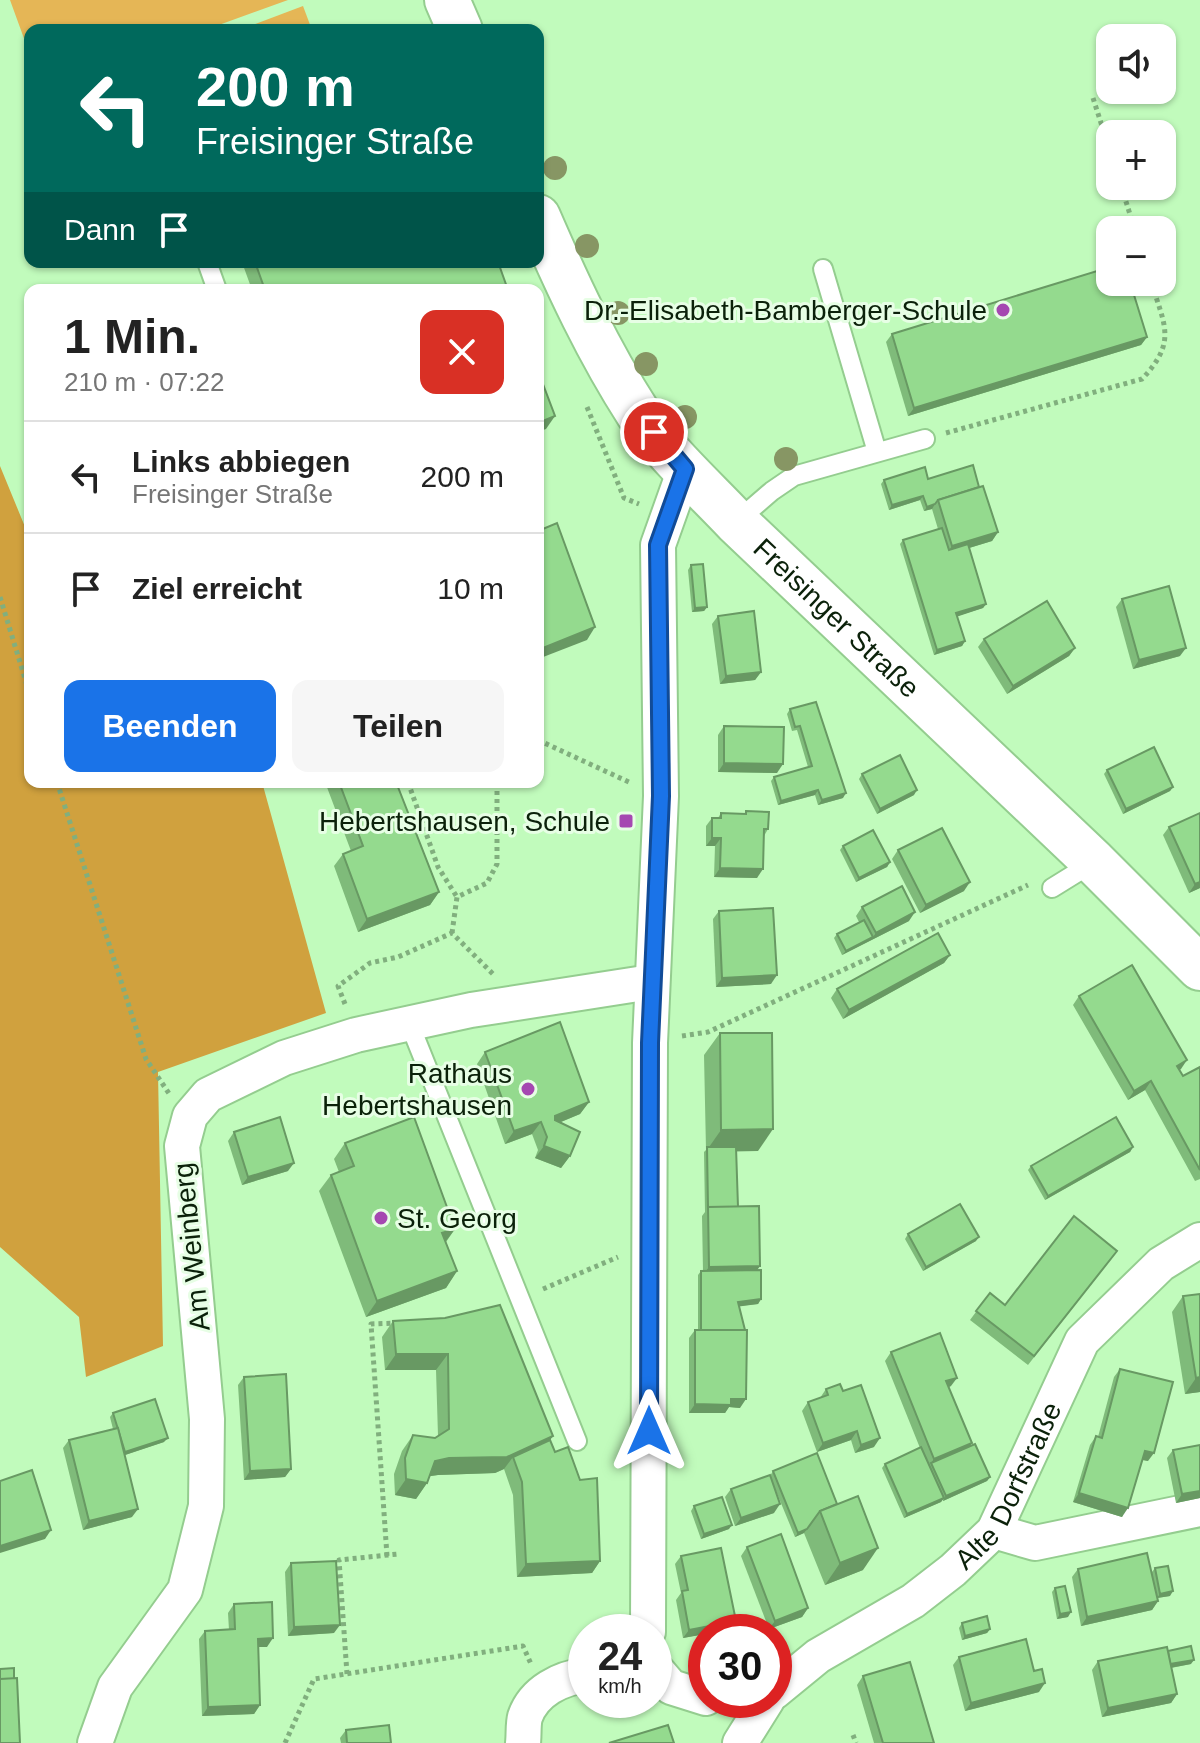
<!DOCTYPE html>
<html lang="de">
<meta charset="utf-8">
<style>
body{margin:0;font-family:Helvetica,sans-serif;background:#f6f6f6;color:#222;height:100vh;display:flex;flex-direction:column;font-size:30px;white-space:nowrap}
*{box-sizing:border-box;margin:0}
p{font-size:26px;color:#767676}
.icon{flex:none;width:44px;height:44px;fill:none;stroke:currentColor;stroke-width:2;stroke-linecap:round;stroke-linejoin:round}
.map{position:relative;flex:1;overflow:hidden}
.details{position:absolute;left:24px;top:284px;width:520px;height:504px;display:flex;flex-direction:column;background:#fff;border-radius:16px;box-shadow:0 2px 6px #0004}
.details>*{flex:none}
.top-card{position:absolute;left:24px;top:24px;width:520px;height:244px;border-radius:16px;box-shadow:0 2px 6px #0004;background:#00695c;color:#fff;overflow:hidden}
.buttons{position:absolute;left:1096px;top:24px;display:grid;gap:16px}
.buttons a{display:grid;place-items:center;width:80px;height:80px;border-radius:16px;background:#fff;box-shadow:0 2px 6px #0004;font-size:40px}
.speed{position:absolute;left:568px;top:1614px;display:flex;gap:16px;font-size:40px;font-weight:700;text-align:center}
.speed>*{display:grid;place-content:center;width:104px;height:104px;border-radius:50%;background:#fff;box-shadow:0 2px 6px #0004;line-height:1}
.speed small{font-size:20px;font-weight:400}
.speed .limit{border:12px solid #d22;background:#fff;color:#111}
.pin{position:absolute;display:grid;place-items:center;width:68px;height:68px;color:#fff;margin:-34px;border:4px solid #fff;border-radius:50%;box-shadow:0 2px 8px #0007}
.me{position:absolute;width:88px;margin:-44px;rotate:0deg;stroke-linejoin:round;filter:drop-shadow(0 0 6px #0008)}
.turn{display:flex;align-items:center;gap:28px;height:168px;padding:0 40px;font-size:36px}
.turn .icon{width:104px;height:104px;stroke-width:2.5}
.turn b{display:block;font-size:56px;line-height:68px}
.then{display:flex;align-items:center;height:76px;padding:0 40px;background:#0003;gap:16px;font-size:30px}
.round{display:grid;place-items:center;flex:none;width:84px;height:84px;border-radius:16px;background:#f6f6f6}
.head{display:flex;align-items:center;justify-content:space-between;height:136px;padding:0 40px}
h1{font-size:48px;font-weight:800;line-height:60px}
.cta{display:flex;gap:16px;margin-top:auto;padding:16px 40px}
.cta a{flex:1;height:92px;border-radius:16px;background:#1a73e8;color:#fff;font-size:32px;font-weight:800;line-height:92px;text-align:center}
.cta a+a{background:#f6f6f6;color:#222}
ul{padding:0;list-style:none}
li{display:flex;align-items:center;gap:24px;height:112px;padding:0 40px;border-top:2px solid #e0e0e0}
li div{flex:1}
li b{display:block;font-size:30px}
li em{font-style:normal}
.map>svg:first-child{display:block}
.green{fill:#e5b656}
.forest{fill:#d0a13e}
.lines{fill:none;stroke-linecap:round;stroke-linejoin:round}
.service-casing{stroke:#94cd8f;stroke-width:22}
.minor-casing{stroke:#94cd8f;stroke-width:38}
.secondary-casing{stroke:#94cd8f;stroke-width:48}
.path{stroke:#81af7e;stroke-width:5;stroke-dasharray:4 4;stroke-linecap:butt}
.service{stroke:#fff;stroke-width:18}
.minor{stroke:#fff;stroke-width:34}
.secondary{stroke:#fff;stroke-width:44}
.tree{fill:#879664}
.wall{fill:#7fbb7a}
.shaded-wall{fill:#689963}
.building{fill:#94da8e;stroke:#689963;stroke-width:2}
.route-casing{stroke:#114b97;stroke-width:20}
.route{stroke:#1a73e8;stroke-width:14}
.poi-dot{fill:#a548b1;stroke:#e7fee5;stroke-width:3}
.labels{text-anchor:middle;stroke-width:6;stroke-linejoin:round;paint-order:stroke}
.poi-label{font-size:28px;fill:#0b210a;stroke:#e7fee5;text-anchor:end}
.street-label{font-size:28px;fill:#0b210a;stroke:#e7fee5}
</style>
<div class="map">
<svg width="1200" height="1743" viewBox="0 0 1200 1743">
<rect width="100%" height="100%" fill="#c1fbbc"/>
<g class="green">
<polygon points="10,0 288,0 205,30 30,30 30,55"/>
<polygon points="303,6 312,30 239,30"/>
</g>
<polygon class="forest" points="0,466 30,539 30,782 262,782 326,1013 158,1072 163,1346 86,1377 79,1317 0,1247"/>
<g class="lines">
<defs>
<g id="service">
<polyline points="207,262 217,290"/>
<polyline points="823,269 877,452"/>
<polyline points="736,522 772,491 794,476 925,439"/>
<polyline points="1052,888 1094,862"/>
<polyline points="410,1025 577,1441"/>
</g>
<g id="minor">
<polyline points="994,1531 1035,1543 1200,1509"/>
<polyline points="648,1632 650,1043 661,796 658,545 685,469"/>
<polyline points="654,1667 671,1687 706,1698"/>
<path id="s1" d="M774 1692 818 1656 913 1601 953 1570 994 1531 1082 1341 1161 1264 1200 1240"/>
<polyline points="95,1743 115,1687 185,1590 206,1506 207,1419 182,1146 190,1116 208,1095 284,1058 356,1035 471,1010 651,982"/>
<path d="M523 1743C524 1735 523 1724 525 1717 534 1691 561 1678 586 1675"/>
<polyline points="740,1743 767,1700"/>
</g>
<g id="secondary">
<polyline points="447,0 460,30"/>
<path id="s2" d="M538 217C567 284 598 351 638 413 664 452 704 488 736 522L1094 862 1200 968"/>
</g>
</defs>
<use href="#service" class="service-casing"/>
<use href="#minor" class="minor-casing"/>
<use href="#secondary" class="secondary-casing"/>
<g class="path">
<polyline points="1093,98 1110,151"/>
<polyline points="1121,186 1135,230"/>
<polyline points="587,407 624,498 639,504"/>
<path d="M946 433 1142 379C1177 342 1165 326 1151 282"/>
<polyline points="0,597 30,695"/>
<polyline points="538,740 631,783"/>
<polyline points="57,782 146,1059 170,1095"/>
<polyline points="408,782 438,867 457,897"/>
<polyline points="452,933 457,897 487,883 497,864 497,782"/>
<polyline points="345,1004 338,986 370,963 398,957 452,933 494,975"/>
<polyline points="682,1036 708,1032 1028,885"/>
<polyline points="543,1289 618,1257"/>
<polyline points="387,1556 371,1324 398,1323"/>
<polyline points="347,1674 339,1560 398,1554"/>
<polyline points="853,1735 856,1743"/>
<polyline points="285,1743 314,1679 523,1646 531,1664"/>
</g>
<use href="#service" class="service"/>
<use href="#minor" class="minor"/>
<use href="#secondary" class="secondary"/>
</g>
<g class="tree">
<circle cx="555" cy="168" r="12"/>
<circle cx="587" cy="246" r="12"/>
<circle cx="618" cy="313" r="12"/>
<circle cx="646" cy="364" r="12"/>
<circle cx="685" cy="417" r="12"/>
<circle cx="786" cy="459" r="12"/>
</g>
<g class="wall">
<polygon points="245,262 324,262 325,265 508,290 252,290 243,265"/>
<polygon points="892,334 1147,337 1141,345 908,416 886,342"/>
<polygon points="928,479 979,487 998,532 992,541 969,548 986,604 983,608 957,616 965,641 962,646 934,655 900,544 903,540 938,529 932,509 924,511 920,500 889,510 881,484 884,480"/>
<polygon points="691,565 707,607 704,611 692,612 688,570"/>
<polygon points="1122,599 1180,656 1133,669 1116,607"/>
<polygon points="718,616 761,672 755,680 720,684 712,624"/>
<polygon points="984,639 1075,648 1069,656 1007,694 978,647"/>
<polygon points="790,709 843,798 818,805 815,795 778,805 771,781 774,777 808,767 797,730 792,731 787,714"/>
<polygon points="724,726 777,773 718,772 718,735"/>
<polygon points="1107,770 1173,787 1170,791 1123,814 1104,774"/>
<polygon points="862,774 914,795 877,814 859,779"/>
<polygon points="325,782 396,782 439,892 430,905 358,932 334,866 343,854 351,851"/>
<polygon points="746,811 768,829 764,836 757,878 714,877 715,846 706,846 706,826 712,818 718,818 721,813 744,814"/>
<polygon points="1200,813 1200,888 1189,893 1163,835 1169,827"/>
<polygon points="843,846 890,862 887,867 856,882 840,850"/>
<polygon points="898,850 964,891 920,913 892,859"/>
<polygon points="862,907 909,921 842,955 834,938 837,934 859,922 856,916"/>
<polygon points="719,911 771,984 716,987 713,919"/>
<polygon points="950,955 944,963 843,1019 831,998 837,989"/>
<polygon points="1079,996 1181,1069 1179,1070 1183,1076 1200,1067 1200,1179 1195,1181 1145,1090 1128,1100 1073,1005"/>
<polygon points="720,1033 758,1151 736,1151 738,1207 760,1266 757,1270 761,1299 758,1304 739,1306 740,1408 729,1407 725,1413 689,1413 689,1338 695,1330 698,1330 698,1275 701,1271 703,1271 702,1216 705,1212 704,1152 706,1150 704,1055"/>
<polygon points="485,1052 589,1102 580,1114 561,1122 570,1156 561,1168 535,1158 538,1150 532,1134 505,1144 477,1064"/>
<polygon points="234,1132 288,1171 242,1185 228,1141"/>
<polygon points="345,1143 455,1229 446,1242 457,1271 446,1288 366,1317 319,1191 331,1175 339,1172 334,1159"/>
<polygon points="1133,1147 1130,1152 1045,1200 1028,1170 1031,1166"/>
<polygon points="908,1234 976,1241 923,1271 905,1239"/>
<polygon points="1117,1251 1028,1365 970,1320 990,1293 1005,1305"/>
<polygon points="1183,1296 1200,1392 1185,1394 1172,1312"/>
<polygon points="445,1318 550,1440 600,1561 592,1573 517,1577 513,1495 504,1469 495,1473 438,1475 430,1476 427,1483 416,1499 395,1495 394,1474 402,1451 413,1435 435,1438 438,1436 436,1370 385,1370 382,1337 393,1321"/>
<polygon points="891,1352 951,1386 949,1387 969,1446 990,1477 987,1481 943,1501 943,1499 941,1502 904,1518 882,1468 885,1464 920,1448 885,1361"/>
<polygon points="1120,1369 1148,1461 1142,1460 1122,1517 1073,1502 1090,1445 1096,1436 1098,1437 1114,1377"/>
<polygon points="244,1377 291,1469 285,1477 244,1480 238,1385"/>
<polygon points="826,1389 843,1391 874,1447 855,1453 851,1440 817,1452 802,1411 808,1402 820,1398"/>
<polygon points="113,1413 164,1442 125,1455 132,1517 83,1530 63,1448 69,1440 113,1429 110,1417"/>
<polygon points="1173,1450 1200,1498 1176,1503 1167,1458"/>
<polygon points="817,1453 863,1570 825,1585 804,1533 795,1537 771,1479 774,1513 735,1526 725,1497 731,1489 770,1476 773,1471"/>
<polygon points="694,1506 729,1529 701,1539 691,1511"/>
<polygon points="747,1547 808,1608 802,1617 769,1629 741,1556"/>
<polygon points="681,1556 736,1621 729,1629 683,1638 676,1600 681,1593 675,1564"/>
<polygon points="291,1563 334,1633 288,1636 285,1572"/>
<polygon points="1155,1568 1170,1596 1157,1598 1158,1601 1152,1610 1081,1626 1072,1577 1078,1569 1152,1572"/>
<polygon points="1055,1588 1068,1617 1057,1619 1052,1592"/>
<polygon points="234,1604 267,1647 258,1647 260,1705 254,1714 202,1716 199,1639 205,1631 229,1630 228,1613"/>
<polygon points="962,1623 990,1629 987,1633 962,1640 959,1628"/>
<polygon points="1168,1651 1191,1664 1171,1668 1177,1694 1171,1703 1102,1717 1092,1670 1098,1661"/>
<polygon points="959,1657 1039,1692 965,1711 953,1665"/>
<polygon points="863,1676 934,1743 874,1743 857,1685"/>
<polygon points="346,1730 391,1743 341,1743 340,1738"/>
</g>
<g class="shaded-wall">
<polygon points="1147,337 1141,345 908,416 914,408"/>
<polygon points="555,416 546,429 538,432 538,423"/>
<polygon points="923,496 920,500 889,510 892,505"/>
<polygon points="935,504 932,509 924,511 927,507"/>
<polygon points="998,532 992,541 946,555 952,546"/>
<polygon points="986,604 983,608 953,618 956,613"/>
<polygon points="707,607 704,611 692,612 695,608"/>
<polygon points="595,627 587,640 538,659 538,650"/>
<polygon points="965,641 962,646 934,655 937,650"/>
<polygon points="1075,648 1069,656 1007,694 1013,686"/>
<polygon points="1186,648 1180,656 1133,669 1139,660"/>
<polygon points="761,672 755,680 720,684 726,676"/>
<polygon points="724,763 783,764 777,773 718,772"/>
<polygon points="1173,787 1170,791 1123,814 1126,809"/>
<polygon points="818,790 815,795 778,805 781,801"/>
<polygon points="917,790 914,795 877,814 880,809"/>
<polygon points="846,793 843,798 818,805 822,800"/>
<polygon points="712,838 721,838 715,846 706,846"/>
<polygon points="890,862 887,867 856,882 859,878"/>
<polygon points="720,868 763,869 757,878 714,877"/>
<polygon points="970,882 964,891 920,913 926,905"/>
<polygon points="1200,882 1200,888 1189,893 1195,884"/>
<polygon points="439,892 430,905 358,932 367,919"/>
<polygon points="915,912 909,921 842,955 846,951 873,937 876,933"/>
<polygon points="950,955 944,963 843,1019 849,1010"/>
<polygon points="777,975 771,984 716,987 722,978"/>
<polygon points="1187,1060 1181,1069 1171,1075 1177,1066"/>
<polygon points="1151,1081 1145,1090 1128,1100 1134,1091"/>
<polygon points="589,1102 580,1114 546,1128 555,1116"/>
<polygon points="541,1122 532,1134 505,1144 514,1131"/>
<polygon points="773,1129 758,1151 707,1152 707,1150 721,1130"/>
<polygon points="544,1146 570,1156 561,1168 535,1158"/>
<polygon points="1133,1147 1130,1152 1045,1200 1048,1196"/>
<polygon points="294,1163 288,1171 242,1185 248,1177"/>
<polygon points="455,1229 443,1245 442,1233"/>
<polygon points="979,1237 976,1241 923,1271 926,1267"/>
<polygon points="760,1266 754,1274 703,1275 709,1267"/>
<polygon points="457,1271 446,1288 366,1317 377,1301"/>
<polygon points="761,1299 758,1304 735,1307 738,1302"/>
<polygon points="396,1354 448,1354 436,1370 385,1370"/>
<polygon points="1200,1377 1200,1392 1185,1394 1196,1378"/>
<polygon points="957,1378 951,1386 940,1390 946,1381"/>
<polygon points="731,1399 746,1399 740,1408 729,1407 725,1413 689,1413 695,1404"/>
<polygon points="857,1431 851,1440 817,1452 823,1443"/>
<polygon points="553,1436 541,1453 513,1457 504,1469 495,1473 438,1475 424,1477 435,1461"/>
<polygon points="168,1438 164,1442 122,1456 125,1452"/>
<polygon points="880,1438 874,1447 855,1453 861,1445"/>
<polygon points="972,1443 966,1452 931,1463 934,1459"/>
<polygon points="1145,1451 1154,1453 1148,1461 1139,1459"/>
<polygon points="291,1469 285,1477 244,1480 250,1471"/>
<polygon points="990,1477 987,1481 943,1501 946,1496"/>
<polygon points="406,1479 427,1483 416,1499 395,1495"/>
<polygon points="1200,1491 1200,1498 1176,1503 1182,1494"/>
<polygon points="1079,1493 1128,1508 1122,1517 1073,1502"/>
<polygon points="944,1498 941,1502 904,1518 907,1514"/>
<polygon points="780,1504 774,1513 735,1526 741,1518"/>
<polygon points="138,1509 132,1517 83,1530 89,1521"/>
<polygon points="732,1525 729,1529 701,1539 704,1534"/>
<polygon points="807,1529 804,1533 795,1537 798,1533"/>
<polygon points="51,1530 45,1539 0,1553 0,1546"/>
<polygon points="878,1548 863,1570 825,1585 840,1563"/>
<polygon points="600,1561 592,1573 517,1577 526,1564"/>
<polygon points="1173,1591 1170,1596 1157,1598 1160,1594"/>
<polygon points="1158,1601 1152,1610 1081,1626 1087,1617"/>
<polygon points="808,1608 802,1617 769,1629 775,1621"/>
<polygon points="1071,1612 1068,1617 1057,1619 1060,1614"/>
<polygon points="736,1621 729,1629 715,1632 706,1632 706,1634 683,1638 689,1630"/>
<polygon points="340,1625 334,1633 288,1636 294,1627"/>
<polygon points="990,1629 987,1633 962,1640 965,1636"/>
<polygon points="273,1638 267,1647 252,1647 258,1639"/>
<polygon points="1194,1660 1191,1664 1164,1669 1167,1665"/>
<polygon points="1045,1683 1039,1692 965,1711 971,1703"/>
<polygon points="1177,1694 1171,1703 1102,1717 1108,1708"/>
<polygon points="260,1705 254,1714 202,1716 208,1707"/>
</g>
<g class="building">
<polygon points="255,262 324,262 325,265 336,262 498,262 508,290 265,290"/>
<polygon points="1110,267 1110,282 1130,282 1147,337 914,408 892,334"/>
<polygon points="538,371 555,416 538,423"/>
<polygon points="973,465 979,487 938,500 935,504 927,507 923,496 892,505 884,480 925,467 928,479"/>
<polygon points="983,486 998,532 952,546 938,500"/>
<polygon points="557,523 595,627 538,650 538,531"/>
<polygon points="942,528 949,550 968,544 986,604 956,613 965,641 937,650 903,540"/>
<polygon points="703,564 707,607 695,608 691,565"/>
<polygon points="1169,586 1186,648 1139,660 1122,599"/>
<polygon points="1047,601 1075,648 1013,686 984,639"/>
<polygon points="754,611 761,672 726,676 718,616"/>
<polygon points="816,702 846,793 822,800 818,790 781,801 774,777 812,766 800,726 795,727 790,709"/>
<polygon points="724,726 784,727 783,764 724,763"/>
<polygon points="1154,747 1173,787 1126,809 1107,770"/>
<polygon points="900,755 917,790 880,809 862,774"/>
<polygon points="339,782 396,782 439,892 367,919 343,854 363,846"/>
<polygon points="746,811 769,812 768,829 764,829 763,869 720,868 721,838 712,838 712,818 721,818 721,813 746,814"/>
<polygon points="1200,813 1200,882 1195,884 1169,827"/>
<polygon points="942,828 970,882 926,905 898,850"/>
<polygon points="873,830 890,862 859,878 843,846"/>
<polygon points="902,886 915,912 876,933 862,907"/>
<polygon points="773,908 777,975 722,978 719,911"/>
<polygon points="864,920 873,937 846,951 837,934"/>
<polygon points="938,933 950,955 849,1010 837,989"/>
<polygon points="1132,965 1187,1060 1177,1066 1183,1076 1200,1067 1200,1170 1151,1081 1134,1091 1079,996"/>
<polygon points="560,1022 589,1102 555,1116 555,1120 580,1132 570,1156 544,1146 547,1137 541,1122 514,1131 485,1052"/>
<polygon points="720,1033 772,1033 773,1129 721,1130"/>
<polygon points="280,1117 294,1163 248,1177 234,1132"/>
<polygon points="414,1117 455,1229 442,1233 457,1271 377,1301 331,1175 354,1166 345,1143"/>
<polygon points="1116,1117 1133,1147 1048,1196 1031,1166"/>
<polygon points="707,1147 736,1147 738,1207 708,1207"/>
<polygon points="960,1204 979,1237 926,1267 908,1234"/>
<polygon points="759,1206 760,1266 709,1267 708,1207"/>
<polygon points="1074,1216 1117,1251 1034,1356 976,1311 990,1293 1005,1305"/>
<polygon points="761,1270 761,1299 738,1302 745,1330 701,1330 701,1271"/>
<polygon points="1200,1294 1200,1377 1196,1378 1183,1296"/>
<polygon points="500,1305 553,1436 507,1457 449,1458 435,1461 427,1483 406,1479 405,1458 413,1435 435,1438 449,1429 448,1354 396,1354 393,1321 445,1318"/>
<polygon points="695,1330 747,1330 746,1399 731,1399 731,1405 695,1404"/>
<polygon points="940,1333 957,1378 946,1381 972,1443 934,1459 891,1352"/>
<polygon points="1120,1369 1173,1382 1154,1453 1145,1451 1128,1508 1079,1493 1096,1436 1102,1438"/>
<polygon points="286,1374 291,1469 250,1471 244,1377"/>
<polygon points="840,1384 843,1391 861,1385 880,1438 861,1445 857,1431 823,1443 808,1402 828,1395 826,1389"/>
<polygon points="155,1399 168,1438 125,1452 113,1413"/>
<polygon points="118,1428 138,1509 89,1521 69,1440"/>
<polygon points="550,1440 555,1452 568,1447 580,1480 597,1478 600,1561 526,1564 522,1482 513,1457"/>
<polygon points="975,1444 990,1477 946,1496 931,1463"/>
<polygon points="1200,1445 1200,1491 1182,1494 1173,1450"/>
<polygon points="921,1447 944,1498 907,1514 885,1464"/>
<polygon points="817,1453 837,1504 820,1511 807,1529 798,1533 773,1471"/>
<polygon points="32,1470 51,1530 0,1546 0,1481"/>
<polygon points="770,1475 780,1504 741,1518 731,1489"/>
<polygon points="858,1496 878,1548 840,1563 820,1511"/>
<polygon points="722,1497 732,1525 704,1534 694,1506"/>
<polygon points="781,1534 808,1608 775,1621 747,1547"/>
<polygon points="721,1548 736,1621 689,1630 682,1591 688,1590 681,1556"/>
<polygon points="1147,1553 1158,1601 1087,1617 1078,1569"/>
<polygon points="336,1561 340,1625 294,1627 291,1563"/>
<polygon points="1168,1566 1173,1591 1160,1594 1155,1568"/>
<polygon points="1065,1586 1071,1612 1060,1614 1055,1588"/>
<polygon points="272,1602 273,1638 258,1639 260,1705 208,1707 205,1631 235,1629 234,1604"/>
<polygon points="987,1616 990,1629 965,1636 962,1623"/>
<polygon points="1026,1639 1034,1671 1042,1669 1045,1683 971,1703 959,1657"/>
<polygon points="1191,1646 1194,1660 1170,1664 1168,1651"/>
<polygon points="1167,1647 1177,1694 1108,1708 1098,1661"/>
<polygon points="910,1662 934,1743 883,1743 863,1676"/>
<polygon points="14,1668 14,1679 0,1679 0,1669"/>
<polygon points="17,1678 20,1743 0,1743 0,1679"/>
<polygon points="389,1725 391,1743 347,1743 346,1730"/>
<polygon points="668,1725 674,1743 609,1743"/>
</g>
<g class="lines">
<defs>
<polyline id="route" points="649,1431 650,1043 661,796 658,545 685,469 654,432"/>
</defs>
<use href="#route" class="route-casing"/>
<use href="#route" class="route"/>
</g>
<g class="poi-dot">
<circle cx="1003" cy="310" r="8"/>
<rect x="618" y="813" width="16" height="16" rx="4"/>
<circle cx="528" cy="1089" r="8"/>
<circle cx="381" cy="1218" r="8"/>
</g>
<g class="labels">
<g class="poi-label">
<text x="987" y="320">Dr.-Elisabeth-Bamberger-Schule</text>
<text x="610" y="831">Hebertshausen, Schule</text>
<text x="512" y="1083">Rathaus<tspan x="512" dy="32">Hebertshausen</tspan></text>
<text x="397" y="1228" text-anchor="start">St. Georg</text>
</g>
<g class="street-label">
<text dy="10" stroke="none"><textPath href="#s2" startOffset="506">Freisinger Straße</textPath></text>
<text transform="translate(191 1247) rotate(-96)" y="10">Am Weinberg</text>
<text dy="10" stroke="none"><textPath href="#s1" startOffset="320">Alte Dorfstraße</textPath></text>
</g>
</g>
</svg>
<div class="buttons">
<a><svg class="icon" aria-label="sound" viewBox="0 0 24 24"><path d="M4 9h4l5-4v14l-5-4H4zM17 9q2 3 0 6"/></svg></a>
<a>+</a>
<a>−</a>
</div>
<div class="speed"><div>24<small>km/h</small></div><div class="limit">30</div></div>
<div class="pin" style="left:654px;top:432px;background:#d93025"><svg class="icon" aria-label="arrive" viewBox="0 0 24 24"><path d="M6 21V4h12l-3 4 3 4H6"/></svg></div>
<svg class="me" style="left:649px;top:1431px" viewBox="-20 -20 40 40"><path d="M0-17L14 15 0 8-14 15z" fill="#1a73e8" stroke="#fff" stroke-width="4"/></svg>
<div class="top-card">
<div class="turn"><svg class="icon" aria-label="left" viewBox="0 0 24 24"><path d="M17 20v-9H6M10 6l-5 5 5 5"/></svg><div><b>200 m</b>Freisinger Straße</div></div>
<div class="then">Dann<svg class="icon" aria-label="arrive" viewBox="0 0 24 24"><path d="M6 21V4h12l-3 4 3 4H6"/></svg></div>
</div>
<section class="details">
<div class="head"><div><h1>1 Min.</h1><p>210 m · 07:22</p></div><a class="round" style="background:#d93025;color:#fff"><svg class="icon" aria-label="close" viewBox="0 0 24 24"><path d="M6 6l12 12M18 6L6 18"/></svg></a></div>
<ul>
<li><svg class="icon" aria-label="left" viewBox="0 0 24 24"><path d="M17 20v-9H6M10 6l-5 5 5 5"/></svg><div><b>Links abbiegen</b><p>Freisinger Straße</p></div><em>200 m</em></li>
<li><svg class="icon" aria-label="arrive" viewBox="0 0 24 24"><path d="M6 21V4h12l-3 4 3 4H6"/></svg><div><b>Ziel erreicht</b></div><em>10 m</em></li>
</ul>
<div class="cta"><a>Beenden</a><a>Teilen</a></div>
</section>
</div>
